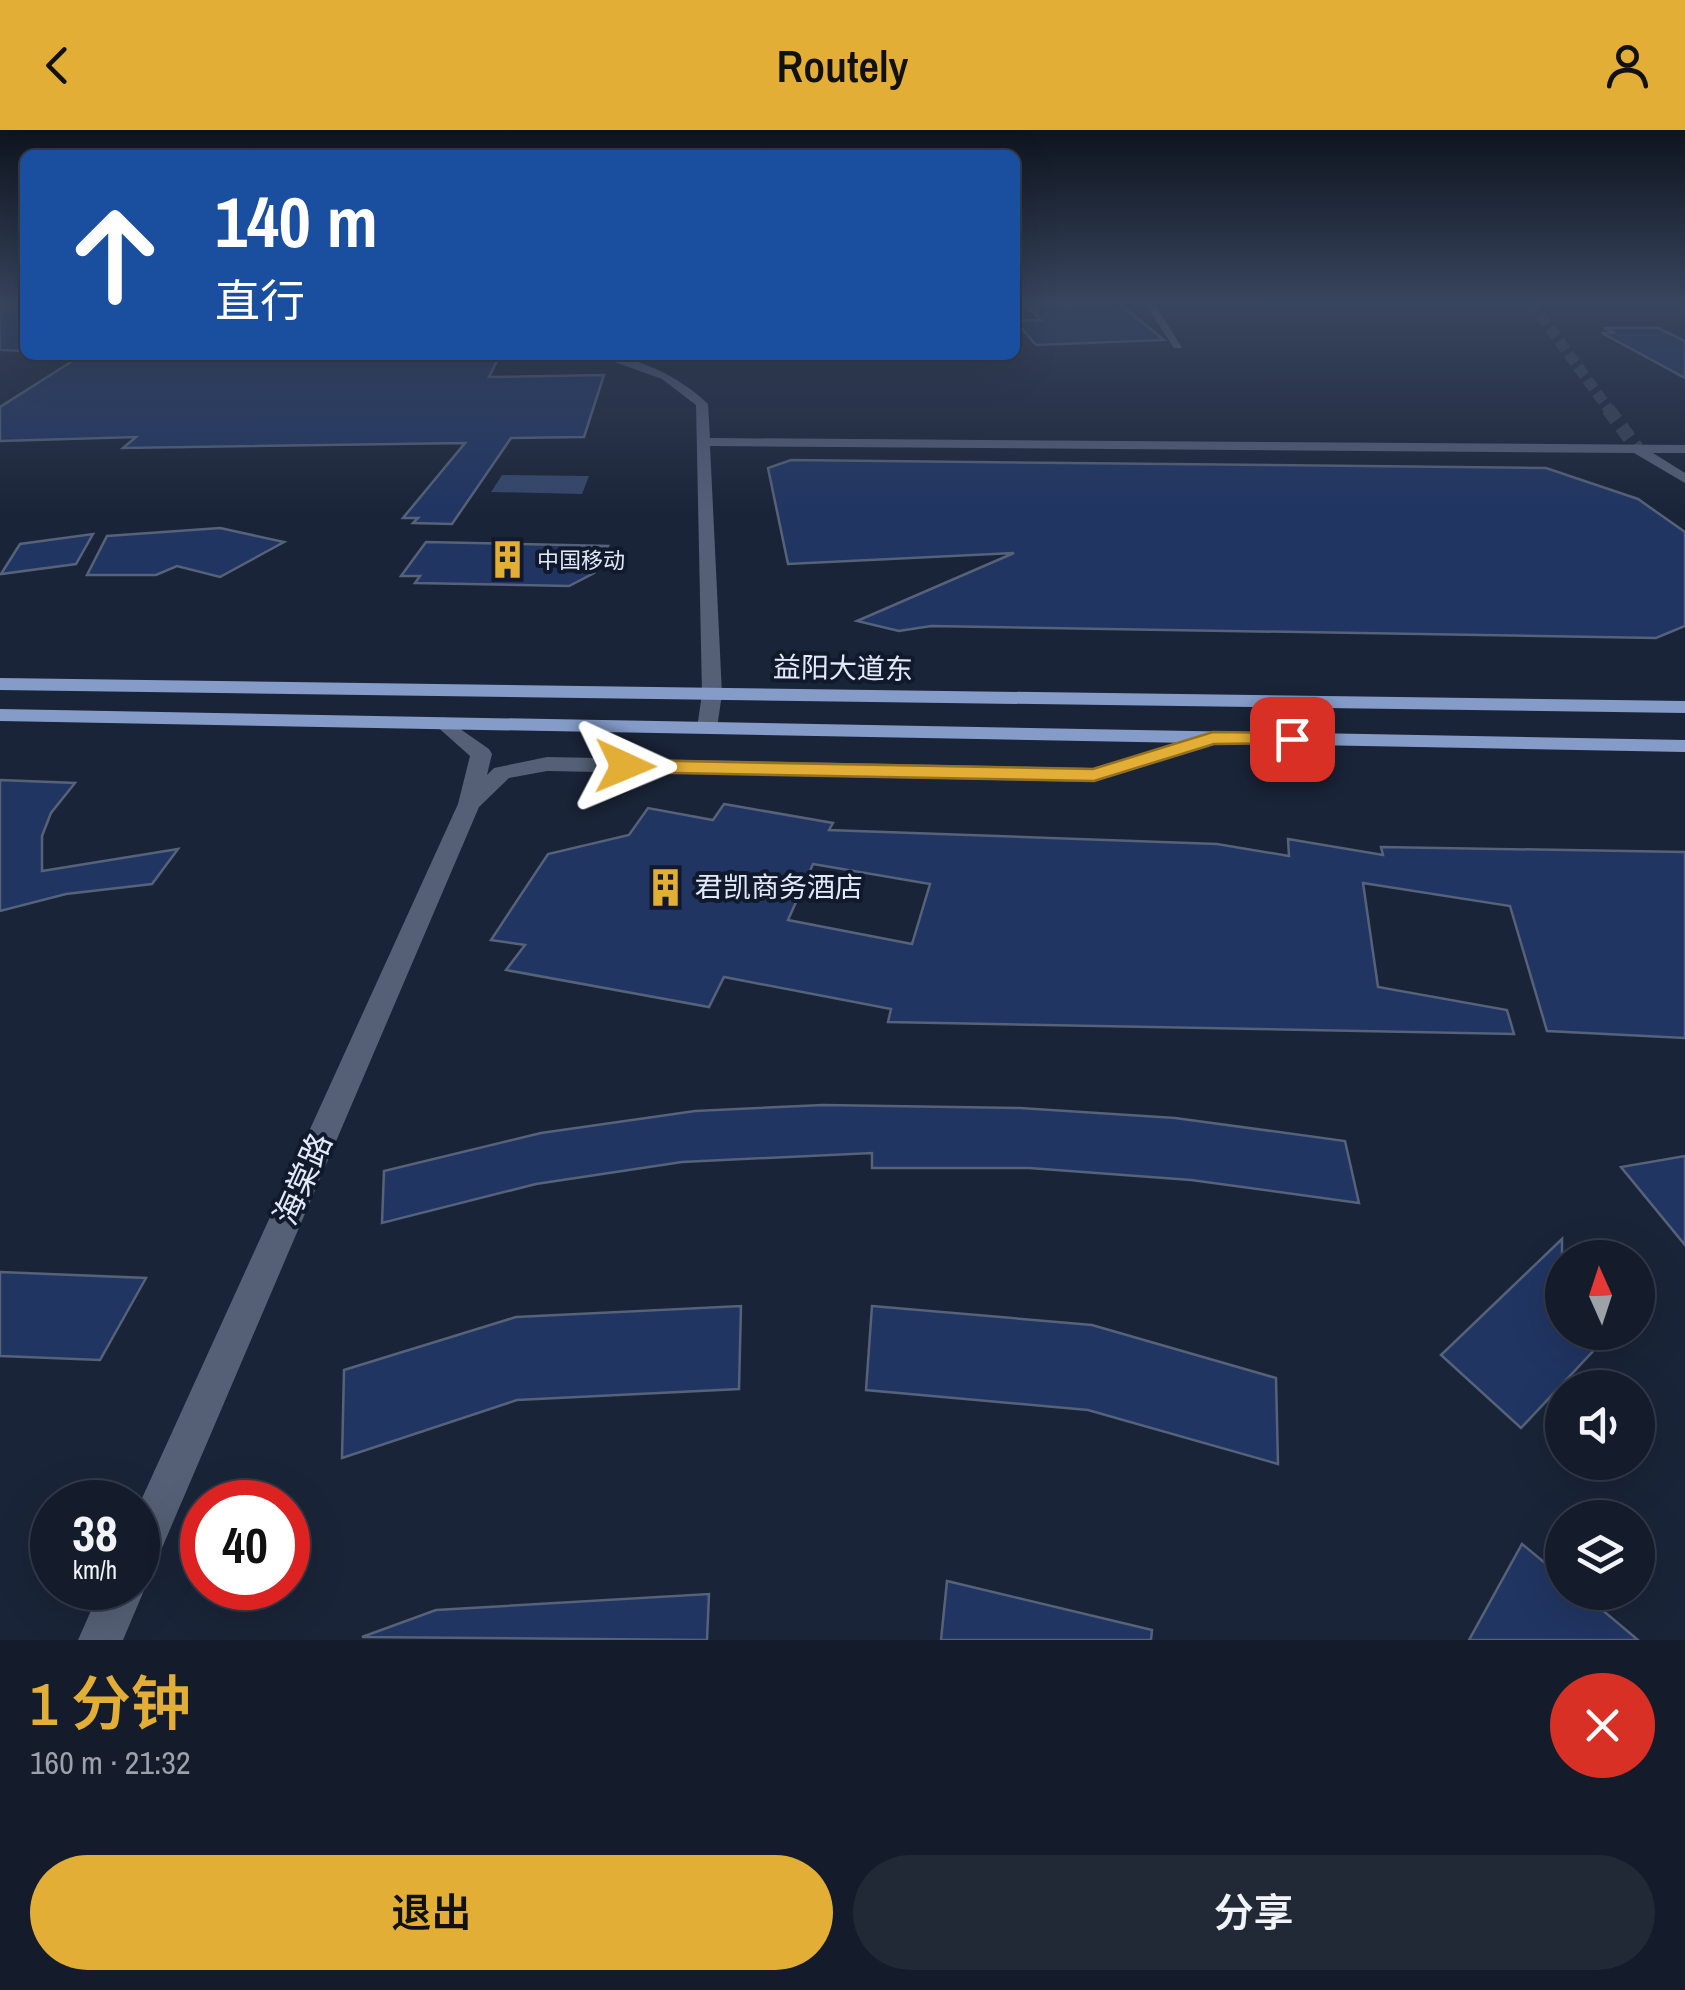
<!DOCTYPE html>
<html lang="zh">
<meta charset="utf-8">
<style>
body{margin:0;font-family:"Archivo Narrow","Noto Sans SC",sans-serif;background:#212836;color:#f1f3f6;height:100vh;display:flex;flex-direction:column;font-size:38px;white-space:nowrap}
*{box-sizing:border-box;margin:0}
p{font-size:32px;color:#9da1a8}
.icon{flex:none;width:55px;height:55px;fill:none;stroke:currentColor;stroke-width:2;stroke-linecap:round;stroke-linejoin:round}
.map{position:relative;height:1510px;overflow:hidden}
.drawer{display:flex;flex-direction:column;background:#141b2a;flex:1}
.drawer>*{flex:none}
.hud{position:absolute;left:20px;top:20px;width:1000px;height:210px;border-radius:15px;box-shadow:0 10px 40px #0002,0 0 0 2px #333947;background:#1a4fa0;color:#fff;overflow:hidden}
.needle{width:65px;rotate:357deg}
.controls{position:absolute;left:1545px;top:1110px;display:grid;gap:20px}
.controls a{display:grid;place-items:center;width:110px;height:110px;border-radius:50%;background:#141b2a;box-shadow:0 10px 40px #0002,0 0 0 2px #333947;font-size:50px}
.speed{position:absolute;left:30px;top:1350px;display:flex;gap:20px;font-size:50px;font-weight:700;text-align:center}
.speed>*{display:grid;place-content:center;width:130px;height:130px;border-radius:50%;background:#141b2a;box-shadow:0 10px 40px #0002,0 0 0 2px #333947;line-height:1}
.speed small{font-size:25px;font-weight:400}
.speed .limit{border:15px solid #d22;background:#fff;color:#111}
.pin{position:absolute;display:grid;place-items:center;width:85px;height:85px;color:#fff;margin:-42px;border-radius:20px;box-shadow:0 5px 15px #0006}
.me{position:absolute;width:110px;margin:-55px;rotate:91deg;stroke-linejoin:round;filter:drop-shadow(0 0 8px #0008)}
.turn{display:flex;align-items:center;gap:35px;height:210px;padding:0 30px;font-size:45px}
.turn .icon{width:130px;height:130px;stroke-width:2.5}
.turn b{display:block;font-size:70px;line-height:85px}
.round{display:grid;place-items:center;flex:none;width:105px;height:105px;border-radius:52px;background:#212836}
.overview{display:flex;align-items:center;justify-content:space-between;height:170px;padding:0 30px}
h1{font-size:60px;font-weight:600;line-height:75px;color:#e3ae35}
.primary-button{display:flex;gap:20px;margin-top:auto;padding:20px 30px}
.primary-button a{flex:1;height:115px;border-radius:60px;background:#e3ae35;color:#111;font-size:40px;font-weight:600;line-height:115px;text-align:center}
.primary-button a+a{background:#212836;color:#f1f3f6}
header{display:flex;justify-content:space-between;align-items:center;height:130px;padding:0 30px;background:#e3ae35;color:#111;font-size:45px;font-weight:600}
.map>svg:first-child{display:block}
.green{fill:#35476c}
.building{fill:#203562;stroke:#566279;stroke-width:2.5;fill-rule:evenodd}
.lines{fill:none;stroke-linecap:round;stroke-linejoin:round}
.minor-tunnel-far1{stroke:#384255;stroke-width:11;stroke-dasharray:11 5;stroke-linecap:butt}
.minor-tunnel{stroke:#384255;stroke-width:14;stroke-dasharray:14 8;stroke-linecap:butt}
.minor{fill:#556076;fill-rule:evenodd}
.major{fill:#859cc9;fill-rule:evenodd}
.route{fill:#e3ae35;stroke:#947122;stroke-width:2.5}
.labels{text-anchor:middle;stroke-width:8;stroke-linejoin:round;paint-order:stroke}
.far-poi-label{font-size:22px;fill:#e2e9f7;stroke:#111a2d;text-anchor:start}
.street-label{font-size:28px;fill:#e2e9f7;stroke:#111a2d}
.poi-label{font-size:28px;fill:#e2e9f7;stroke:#111a2d;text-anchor:start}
.near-street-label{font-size:32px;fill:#e2e9f7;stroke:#111a2d}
</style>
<header><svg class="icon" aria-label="back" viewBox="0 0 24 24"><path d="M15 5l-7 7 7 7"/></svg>Routely<svg class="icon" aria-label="person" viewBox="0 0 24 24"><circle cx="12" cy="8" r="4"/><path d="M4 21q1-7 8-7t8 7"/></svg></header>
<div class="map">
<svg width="1685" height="1510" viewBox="0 0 1685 1510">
<rect width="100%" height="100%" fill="#1a2438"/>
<polygon class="green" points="502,345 589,346 582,364 491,362"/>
<g class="building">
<polygon points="0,172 25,172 25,221 0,220"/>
<polygon points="1119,173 1164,210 1036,215 1015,191 1041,190 1027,176"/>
<polygon points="1604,198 1658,198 1685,211 1685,248 1602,203 1615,203"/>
<polygon points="82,225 500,225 489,247 604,245 584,307 511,308 452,394 413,393 418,388 403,388 465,313 123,318 136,307 0,311 0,277"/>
<polygon points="791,330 1546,338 1638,369 1685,402 1685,496 1656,508 931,496 899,501 857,491 1014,423 788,434 768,338"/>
<polygon points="220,398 284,412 220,447 177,436 156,445 87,445 107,406"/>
<polygon points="93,404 76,434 1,444 20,414"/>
<polygon points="426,412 608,416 594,443 569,456 415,453 420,446 401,446"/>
<polygon points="0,650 75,653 51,683 42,706 42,741 178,719 152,754 66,764 0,781"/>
<path d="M724 674 833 693 829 700 1217 714 1289 726 1288 709 1383 725 1381 717 1685 722V908L1547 901 1510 776 1363 753 1378 857 1507 880 1514 904 888 892 891 879 724 847 709 877 506 840 525 815 491 810 548 724 629 705 648 678 713 690ZM813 734 930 754 912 814 788 790Z"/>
<polygon points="823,975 1020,978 1175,988 1345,1011 1359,1073 1191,1050 1029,1038 872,1038 872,1023 682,1032 536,1054 382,1093 384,1041 541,1003 695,981"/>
<polygon points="1685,1026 1685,1115 1621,1037"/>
<polygon points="1562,1109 1562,1202 1611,1202 1521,1298 1441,1225"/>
<polygon points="0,1142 146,1148 100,1230 0,1226"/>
<polygon points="741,1176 739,1259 517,1270 342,1328 344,1240 516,1187"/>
<polygon points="872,1176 1092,1195 1276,1248 1278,1334 1088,1280 866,1260"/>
<polygon points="1522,1414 1562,1447 1562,1462 1581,1462 1638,1510 1469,1510"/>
<polygon points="947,1451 1152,1500 1151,1510 941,1510"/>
<polygon points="709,1464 707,1510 362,1507 436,1480"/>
</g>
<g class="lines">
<polyline class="minor-tunnel-far1" points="1531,172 1610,281"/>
<polyline class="minor-tunnel" points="1608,279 1637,318"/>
<g class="minor">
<polygon points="1144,172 1154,172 1182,218 1174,218"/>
<path d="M595 225C636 225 679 246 708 274L710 308 1685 315V323H1653L1685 343V353L1634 323 710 316 722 564 717 598 707 604 697 598 702 564 696 275 662 249Z"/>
<polygon points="443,587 489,619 492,624 487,645 494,638 547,627 1093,638 1213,602 1224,608 1220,612 1094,652 547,641 509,648 479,677 153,1439 139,1445 145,1458 123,1510 78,1510 101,1458 138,1458 138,1377 458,674 470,626 433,593"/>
</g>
<g class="major">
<polygon points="0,548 1685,571 1685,583 0,560"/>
<polygon points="0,579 1685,610 1685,622 0,591"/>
</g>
</g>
<linearGradient id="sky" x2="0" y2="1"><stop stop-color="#0e141f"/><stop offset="0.45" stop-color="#38455e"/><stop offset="1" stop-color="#38455e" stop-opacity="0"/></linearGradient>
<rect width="1685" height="384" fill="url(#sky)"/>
<polygon class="route" points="1292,603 1299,605 1299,613 1214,614 1094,651 625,642 615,636 625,630 1093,639 1213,602"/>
<defs>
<symbol id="building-bare" viewBox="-9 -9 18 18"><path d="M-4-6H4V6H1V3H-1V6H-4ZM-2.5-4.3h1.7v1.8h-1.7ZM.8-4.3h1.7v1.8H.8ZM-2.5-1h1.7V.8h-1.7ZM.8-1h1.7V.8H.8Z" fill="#e3ae35" stroke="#111a2d" stroke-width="2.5" paint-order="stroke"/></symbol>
</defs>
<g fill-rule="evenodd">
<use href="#building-bare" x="480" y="402" width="55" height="55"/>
<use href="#building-bare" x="638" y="730" width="55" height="55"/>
</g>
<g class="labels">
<g class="far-poi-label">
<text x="537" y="438">中国移动</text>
</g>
<g class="street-label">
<text transform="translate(843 538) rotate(1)" y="10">益阳大道东</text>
</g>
<g class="poi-label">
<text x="695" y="767">君凯商务酒店</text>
</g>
<g class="near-street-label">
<text transform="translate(303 1049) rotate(-66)" y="11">海棠路</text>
</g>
</g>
</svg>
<div class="controls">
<a><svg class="needle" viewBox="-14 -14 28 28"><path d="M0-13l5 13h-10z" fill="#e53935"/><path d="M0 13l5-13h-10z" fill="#9da1a8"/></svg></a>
<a><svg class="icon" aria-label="sound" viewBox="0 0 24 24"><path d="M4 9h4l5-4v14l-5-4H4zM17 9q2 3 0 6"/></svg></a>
<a><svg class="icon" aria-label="layers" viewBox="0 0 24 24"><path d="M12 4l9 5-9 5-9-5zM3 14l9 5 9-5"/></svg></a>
</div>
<div class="speed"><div>38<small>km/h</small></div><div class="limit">40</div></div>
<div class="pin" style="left:1292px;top:609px;background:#d93025"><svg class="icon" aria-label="arrive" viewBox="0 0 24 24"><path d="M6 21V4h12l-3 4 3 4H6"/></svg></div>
<svg class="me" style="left:625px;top:636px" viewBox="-20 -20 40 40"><path d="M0-17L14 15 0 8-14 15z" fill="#e3ae35" stroke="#fff" stroke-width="4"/></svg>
<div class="hud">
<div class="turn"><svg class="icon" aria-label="ahead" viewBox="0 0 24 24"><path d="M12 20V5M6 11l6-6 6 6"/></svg><div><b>140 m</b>直行</div></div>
</div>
</div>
<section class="drawer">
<div class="overview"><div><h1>1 分钟</h1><p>160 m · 21:32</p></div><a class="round" style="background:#d93025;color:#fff"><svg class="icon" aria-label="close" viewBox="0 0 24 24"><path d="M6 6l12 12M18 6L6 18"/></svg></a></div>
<div class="primary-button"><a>退出</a><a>分享</a></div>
</section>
